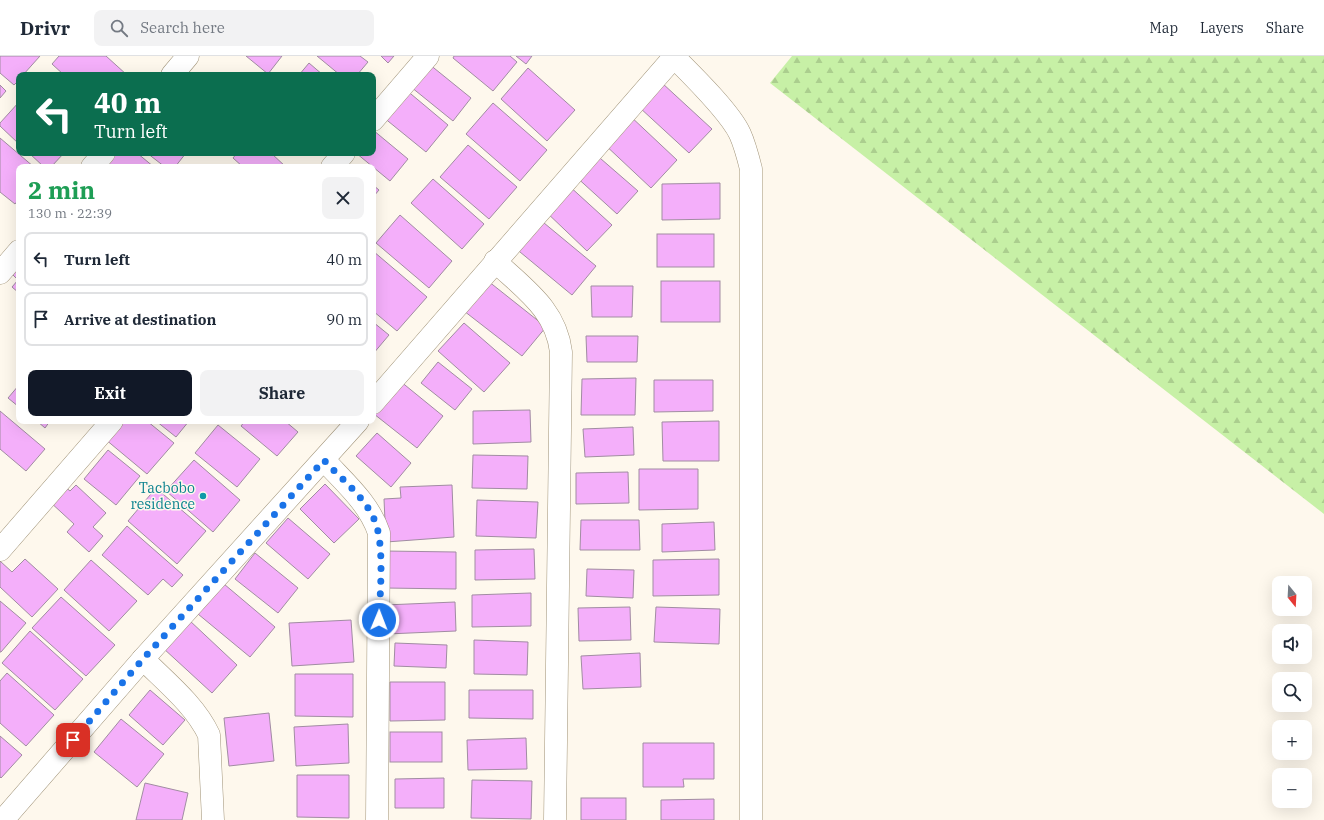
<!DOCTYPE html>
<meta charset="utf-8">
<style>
body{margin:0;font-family:"IBM Plex Serif",serif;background:#f2f2f3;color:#1f2937;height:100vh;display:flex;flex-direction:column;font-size:15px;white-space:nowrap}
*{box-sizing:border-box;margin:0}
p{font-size:13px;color:#747a83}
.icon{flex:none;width:22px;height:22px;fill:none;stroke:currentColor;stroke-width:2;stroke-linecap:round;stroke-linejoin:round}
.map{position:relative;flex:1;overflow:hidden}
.drawer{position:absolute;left:16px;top:108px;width:360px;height:260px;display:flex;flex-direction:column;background:#fff;border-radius:8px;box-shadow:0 4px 16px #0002}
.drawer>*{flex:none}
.guide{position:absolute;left:16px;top:16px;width:360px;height:84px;border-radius:8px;box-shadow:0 4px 16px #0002;background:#0b6e4f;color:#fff;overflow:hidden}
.needle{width:26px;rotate:162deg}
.buttons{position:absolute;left:1272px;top:520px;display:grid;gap:8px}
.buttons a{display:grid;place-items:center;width:40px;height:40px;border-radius:8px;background:#fff;box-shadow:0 4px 16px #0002;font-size:20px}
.pin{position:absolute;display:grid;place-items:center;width:34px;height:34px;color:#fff;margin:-17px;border-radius:8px;box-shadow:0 2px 6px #0006}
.me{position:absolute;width:44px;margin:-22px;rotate:1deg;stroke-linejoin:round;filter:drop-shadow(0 0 3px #0008)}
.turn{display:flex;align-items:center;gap:14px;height:84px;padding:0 12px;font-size:18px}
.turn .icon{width:52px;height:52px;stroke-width:2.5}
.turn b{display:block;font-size:28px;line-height:34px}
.round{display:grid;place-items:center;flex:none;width:42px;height:42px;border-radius:8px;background:#f2f2f3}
.headline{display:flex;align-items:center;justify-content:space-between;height:68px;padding:0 12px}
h1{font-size:24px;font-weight:700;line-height:30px;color:#1e9e55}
.button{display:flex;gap:8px;margin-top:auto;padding:8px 12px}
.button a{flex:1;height:46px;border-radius:8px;background:#111827;color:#fff;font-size:16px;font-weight:700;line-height:46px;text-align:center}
.button a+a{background:#f2f2f3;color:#1f2937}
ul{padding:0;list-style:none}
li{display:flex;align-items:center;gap:12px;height:54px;margin:0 8px 6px;padding:0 4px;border:2px solid #e0e1e3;border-radius:8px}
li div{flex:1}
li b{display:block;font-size:15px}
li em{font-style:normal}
header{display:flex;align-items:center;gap:24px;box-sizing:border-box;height:56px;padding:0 20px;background:#fff;border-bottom:1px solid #e0e1e3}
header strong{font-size:19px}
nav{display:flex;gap:22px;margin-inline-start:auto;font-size:14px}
.search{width:280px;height:36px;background:#f2f2f3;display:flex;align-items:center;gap:10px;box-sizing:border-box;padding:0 14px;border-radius:8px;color:#747a83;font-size:15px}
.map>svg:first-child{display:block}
.forest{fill:url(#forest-firs)}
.building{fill:#f4affa;stroke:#a18ca2}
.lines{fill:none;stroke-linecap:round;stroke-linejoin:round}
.minor-casing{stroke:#a09378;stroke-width:23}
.minor{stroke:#fff;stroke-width:22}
.route{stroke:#1a73e8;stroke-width:7;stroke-dasharray:0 12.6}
.culture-dot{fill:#0f9aa8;stroke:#fef8ed;stroke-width:1.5}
.labels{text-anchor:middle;stroke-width:3;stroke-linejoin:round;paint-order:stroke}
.culture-label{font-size:14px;fill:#0d838f;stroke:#fef8ed;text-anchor:end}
</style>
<header>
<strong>Drivr</strong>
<div class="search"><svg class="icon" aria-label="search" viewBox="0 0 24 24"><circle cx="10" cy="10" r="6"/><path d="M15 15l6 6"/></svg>Search here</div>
<nav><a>Map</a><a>Layers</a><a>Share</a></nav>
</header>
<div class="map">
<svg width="1324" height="764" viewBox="0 0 1324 764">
<defs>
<pattern id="forest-firs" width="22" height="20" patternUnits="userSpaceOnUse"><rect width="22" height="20" fill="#c7f0a6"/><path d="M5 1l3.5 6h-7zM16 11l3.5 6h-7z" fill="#abce8e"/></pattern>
</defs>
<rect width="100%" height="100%" fill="#fef8ed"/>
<polygon class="forest" points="792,0 1324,0 1324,458 770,27"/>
<g class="building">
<polygon points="0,0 40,0 23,19 19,19 19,24 14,29 0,17"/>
<polygon points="59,0 106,0 127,19 80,19 78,17 64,19 52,8"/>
<polygon points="246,0 282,0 268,18"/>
<polygon points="317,0 360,0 368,6 357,19 340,19"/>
<polygon points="381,0 394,0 388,7"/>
<polygon points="454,0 510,0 517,6 493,35 453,2"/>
<polygon points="516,0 532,0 526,8"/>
<polygon points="309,7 323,19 299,19"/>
<polygon points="429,8 471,42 453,65 411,31"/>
<polygon points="528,12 575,54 547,85 501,43"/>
<polygon points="662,27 712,73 689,97 639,51"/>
<polygon points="0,29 6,35 0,42"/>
<polygon points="405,33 448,69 426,96 383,61"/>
<polygon points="19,46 19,88 0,70 0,67"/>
<polygon points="493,47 547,94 520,125 466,78"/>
<polygon points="628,58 677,104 651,132 602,86"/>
<polygon points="373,74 408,103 390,125 356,97 373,97"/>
<polygon points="0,82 34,111 19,111 19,143 15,148 0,136"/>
<polygon points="468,89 517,131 489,163 440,121"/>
<polygon points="593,96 638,135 617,158 573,118"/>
<polygon points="29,97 64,97 51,111 44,111"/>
<polygon points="108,97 137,97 154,111 103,111"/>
<polygon points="147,97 186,97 175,111 165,111"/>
<polygon points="237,97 271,97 286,111 243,111 233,102"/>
<polygon points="433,123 484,168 462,193 411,147"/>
<polygon points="720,127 720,163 662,164 662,128"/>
<polygon points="567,128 612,169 587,195 543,153"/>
<polygon points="373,129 379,134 373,141"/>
<polygon points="400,159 452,205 429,232 376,187"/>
<polygon points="538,162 596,210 572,239 514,191"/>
<rect x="657" y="178" width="57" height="33"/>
<polygon points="373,195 427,241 397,275 373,255"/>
<polygon points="19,201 19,237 12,231 18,224 8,214"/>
<polygon points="488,225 546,271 522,300 464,255"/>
<rect x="661" y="225" width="59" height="41"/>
<polygon points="591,230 633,230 632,261 592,261"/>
<polygon points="373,266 389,279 373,298"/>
<polygon points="464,267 510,307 484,336 438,295"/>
<polygon points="586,280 638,280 637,306 587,306"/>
<polygon points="438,306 472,333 455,354 421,327"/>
<polygon points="636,322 635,359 581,359 582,323"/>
<polygon points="654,324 713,324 713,355 654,356"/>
<polygon points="400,325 443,360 417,392 374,358"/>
<polygon points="19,329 19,351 8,342"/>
<polygon points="530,354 531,386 473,388 473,355"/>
<polygon points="0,355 45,393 26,415 0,393"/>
<polygon points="37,365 50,365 45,372"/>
<polygon points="120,365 147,365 174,387 147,418 105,383"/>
<polygon points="156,365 189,365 176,381"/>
<polygon points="245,365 285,365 298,376 277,400 241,370"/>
<polygon points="719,365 719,405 663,405 662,366"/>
<polygon points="218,369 260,403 237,431 195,397"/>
<polygon points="633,371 634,399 585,401 583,373"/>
<polygon points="377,377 411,407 391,431 356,400"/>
<polygon points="108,394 140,420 116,449 84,423"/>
<polygon points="473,399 528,400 527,433 472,432"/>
<polygon points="194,404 240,444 213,476 166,435"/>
<polygon points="639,413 698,413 698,453 639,454"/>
<polygon points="628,416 629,447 576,448 576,417"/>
<polygon points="325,428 359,463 334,487 300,453"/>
<polygon points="63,429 70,435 76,429 106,457 93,471 103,480 89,496 67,476 74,468 49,445"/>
<polygon points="452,429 454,481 386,486 384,443 401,442 400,431"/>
<polygon points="156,432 206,475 177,508 128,465"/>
<polygon points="477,444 538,446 536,482 476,480"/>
<polygon points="288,462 330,498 308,523 266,487"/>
<polygon points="581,464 639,464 640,494 580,494"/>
<polygon points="714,466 715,494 662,496 662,468"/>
<polygon points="127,470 183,519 172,531 163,523 148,539 102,499"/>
<polygon points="534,493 535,523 475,524 475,494"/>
<polygon points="385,495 456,496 456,533 385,532"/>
<polygon points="255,497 298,532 278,557 235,523"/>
<polygon points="25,503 58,533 32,561 0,531 0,505 12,516"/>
<polygon points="719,503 719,539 653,540 653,504"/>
<polygon points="91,504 137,545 109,575 64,534"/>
<polygon points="587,513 634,514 633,542 586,540"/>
<polygon points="224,528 275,571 250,601 198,558"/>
<polygon points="531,537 531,570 472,571 472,539"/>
<polygon points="61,541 115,589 86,620 32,572"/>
<polygon points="0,545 26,567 1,596 0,596"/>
<polygon points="455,546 456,575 387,578 385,549"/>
<polygon points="630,551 631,584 579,585 578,552"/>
<polygon points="656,551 720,553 719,588 654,586"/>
<polygon points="189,564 237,609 212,637 163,592"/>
<polygon points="351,564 354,606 292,610 289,567"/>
<polygon points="30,575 83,623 55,654 2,607"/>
<polygon points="474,584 528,586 527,619 474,618"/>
<polygon points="395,587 447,589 446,612 394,610"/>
<polygon points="640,597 641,631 583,633 581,600"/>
<polygon points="7,617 54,659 26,690 0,667 0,625"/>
<polygon points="295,618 353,618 353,661 295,660"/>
<polygon points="390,626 445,626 445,664 390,665"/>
<polygon points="150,634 185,664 163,689 129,659"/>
<polygon points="469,634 533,634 533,663 469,662"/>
<polygon points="269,657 274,705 229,710 224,662"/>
<polygon points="121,663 164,698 137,731 94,696"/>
<polygon points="348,668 349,707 296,710 294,671"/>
<rect x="390" y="676" width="52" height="30"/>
<polygon points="0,680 22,699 1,722 0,721"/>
<polygon points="526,682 527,713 468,714 467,684"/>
<polygon points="643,687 714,687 714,723 683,723 684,731 643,731"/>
<polygon points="297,719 349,719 349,762 297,761"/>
<polygon points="444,722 444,752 395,752 395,723"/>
<polygon points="472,724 532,725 531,763 471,762"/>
<polygon points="145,727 188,737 182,764 136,764"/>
<rect x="581" y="742" width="45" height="22"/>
<polygon points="714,743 714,764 661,764 661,744"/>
</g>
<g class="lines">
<defs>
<g id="minor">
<path d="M673 0C691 18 730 56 740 78 745 89 748 101 751 113V764"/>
<polyline points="172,19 188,0"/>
<polyline points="373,64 428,0"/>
<polyline points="92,111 104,97"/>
<polyline points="332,111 344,97"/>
<path d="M495 205C524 233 556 253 561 296L555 764"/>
<polyline points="0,217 19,195"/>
<polyline points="373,347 674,1"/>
<path d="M324 404C345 427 369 447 379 477L377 764"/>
<polyline points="0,494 112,365"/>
<path d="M143 603C166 626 195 649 209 679L213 764"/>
<polyline points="3,764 143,603 358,365"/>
</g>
</defs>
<use href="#minor" class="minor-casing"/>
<use href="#minor" class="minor"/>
</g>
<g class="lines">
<path class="route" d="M73 684 143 603 324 404C340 422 364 440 374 463 385 486 380 537 379 564"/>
</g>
<circle class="culture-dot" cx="203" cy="440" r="4"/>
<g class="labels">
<g class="culture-label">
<text x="195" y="437">Tacbobo<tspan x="195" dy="16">residence</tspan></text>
</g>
</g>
</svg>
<div class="buttons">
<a><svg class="needle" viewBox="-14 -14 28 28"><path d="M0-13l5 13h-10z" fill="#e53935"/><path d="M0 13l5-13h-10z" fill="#747a83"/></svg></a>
<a><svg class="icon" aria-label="sound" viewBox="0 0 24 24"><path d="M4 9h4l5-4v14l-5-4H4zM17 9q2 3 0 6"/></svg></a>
<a><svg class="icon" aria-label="search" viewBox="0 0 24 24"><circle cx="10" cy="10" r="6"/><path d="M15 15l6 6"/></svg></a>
<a>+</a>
<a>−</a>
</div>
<div class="pin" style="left:73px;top:684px;background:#d93025"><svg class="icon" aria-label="arrive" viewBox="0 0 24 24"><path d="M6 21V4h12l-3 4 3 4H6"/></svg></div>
<svg class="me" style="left:379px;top:564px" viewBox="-20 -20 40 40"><circle r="17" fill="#1a73e8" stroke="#fff" stroke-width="3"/><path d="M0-11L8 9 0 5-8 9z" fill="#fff"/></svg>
<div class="guide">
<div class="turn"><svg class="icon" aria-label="left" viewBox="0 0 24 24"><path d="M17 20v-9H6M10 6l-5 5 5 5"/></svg><div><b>40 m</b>Turn left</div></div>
</div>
<section class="drawer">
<div class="headline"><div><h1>2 min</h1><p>130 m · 22:39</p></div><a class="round"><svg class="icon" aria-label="close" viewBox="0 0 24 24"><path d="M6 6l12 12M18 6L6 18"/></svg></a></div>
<ul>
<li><svg class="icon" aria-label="left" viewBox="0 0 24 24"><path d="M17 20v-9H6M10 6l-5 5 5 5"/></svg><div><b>Turn left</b></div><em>40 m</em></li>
<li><svg class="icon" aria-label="arrive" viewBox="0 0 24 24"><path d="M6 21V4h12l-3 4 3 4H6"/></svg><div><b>Arrive at destination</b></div><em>90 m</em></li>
</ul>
<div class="button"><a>Exit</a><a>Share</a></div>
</section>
</div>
